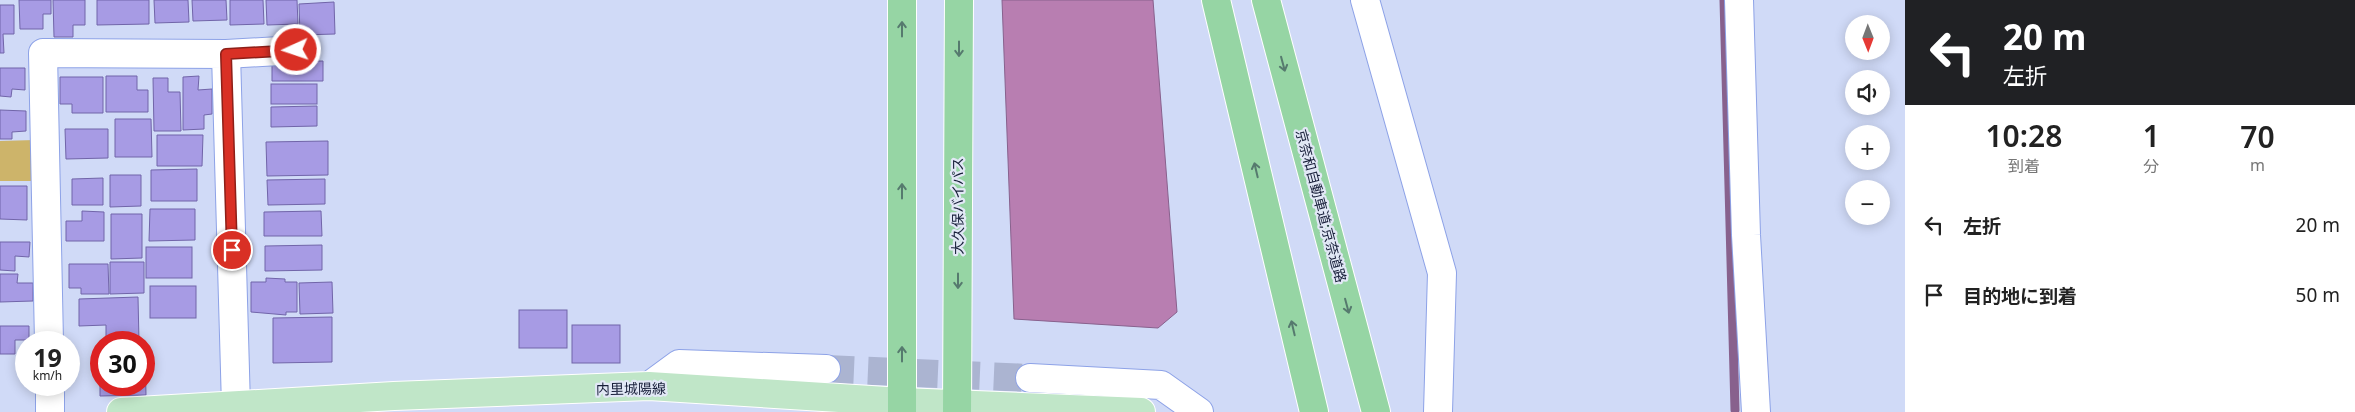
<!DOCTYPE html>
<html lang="ja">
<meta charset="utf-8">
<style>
body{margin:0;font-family:"Noto Sans","Noto Sans JP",sans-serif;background:#f6f6f6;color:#222;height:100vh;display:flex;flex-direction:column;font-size:19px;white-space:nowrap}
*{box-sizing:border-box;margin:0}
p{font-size:16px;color:#767676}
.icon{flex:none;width:28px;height:28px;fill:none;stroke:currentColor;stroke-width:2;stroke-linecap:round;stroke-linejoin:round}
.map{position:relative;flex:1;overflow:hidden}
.details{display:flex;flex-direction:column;background:#fff;width:450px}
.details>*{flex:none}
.hud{background:#202124;color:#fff;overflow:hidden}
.needle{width:32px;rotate:179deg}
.buttons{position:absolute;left:1845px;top:15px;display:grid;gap:10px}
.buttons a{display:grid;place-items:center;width:45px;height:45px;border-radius:50%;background:#fff;box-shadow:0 2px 12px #0003;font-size:25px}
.speed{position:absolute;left:15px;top:331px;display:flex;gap:10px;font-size:25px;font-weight:700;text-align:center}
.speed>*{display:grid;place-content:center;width:65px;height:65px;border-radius:50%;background:#fff;box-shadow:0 2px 12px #0003;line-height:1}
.speed small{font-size:12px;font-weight:400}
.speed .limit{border:8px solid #d22;background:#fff;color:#111}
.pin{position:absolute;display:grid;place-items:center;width:42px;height:42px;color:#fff;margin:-21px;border:2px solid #fff;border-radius:50%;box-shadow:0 1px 5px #0007}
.me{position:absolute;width:55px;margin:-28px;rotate:267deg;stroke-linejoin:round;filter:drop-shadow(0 0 4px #0008)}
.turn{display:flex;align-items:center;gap:18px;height:105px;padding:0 15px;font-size:22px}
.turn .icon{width:65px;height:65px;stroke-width:2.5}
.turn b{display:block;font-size:35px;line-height:42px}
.eta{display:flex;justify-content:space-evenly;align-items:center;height:85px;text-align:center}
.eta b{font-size:30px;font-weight:600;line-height:35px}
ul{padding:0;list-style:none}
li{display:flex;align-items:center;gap:15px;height:70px;padding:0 15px}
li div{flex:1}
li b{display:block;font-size:19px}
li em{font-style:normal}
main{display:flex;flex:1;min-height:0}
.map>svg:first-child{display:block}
.green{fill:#cdb46a}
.water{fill:#b87eb1;stroke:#88618d}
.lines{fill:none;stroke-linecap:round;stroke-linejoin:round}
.stream{stroke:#88618d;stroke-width:9}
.building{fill:#a79be4;stroke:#7165a9}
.minor-tunnel{stroke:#abb4d1;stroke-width:28;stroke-dasharray:28 14;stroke-linecap:butt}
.minor-casing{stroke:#8da2e7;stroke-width:30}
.major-casing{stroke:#fff;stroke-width:30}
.highway-casing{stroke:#fff;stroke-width:30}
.minor{stroke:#fff;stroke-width:28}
.major{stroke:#c0e6c8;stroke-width:28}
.highway{stroke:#96d5a4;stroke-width:28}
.oneway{stroke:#567a6e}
.route-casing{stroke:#8d1f18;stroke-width:12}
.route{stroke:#d93025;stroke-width:9}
.labels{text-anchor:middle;stroke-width:4.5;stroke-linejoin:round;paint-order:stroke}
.street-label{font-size:14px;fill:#171e39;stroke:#e2e8f6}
</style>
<main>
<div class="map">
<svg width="1905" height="412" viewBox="0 0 1905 412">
<rect width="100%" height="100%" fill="#d0daf7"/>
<polygon class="green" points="35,140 36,181 0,181 0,141"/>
<polygon class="water" points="1002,0 1153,0 1177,312 1158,328 1014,319"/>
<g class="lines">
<polyline class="stream" points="1724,0 1735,410"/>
</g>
<g class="building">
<polygon points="19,0 51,0 51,14 43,14 43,29 20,29"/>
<polygon points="53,0 85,0 85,25 73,25 73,37 54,37"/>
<polygon points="97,0 149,0 149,24 97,25"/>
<polygon points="154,0 188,0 189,22 155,23"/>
<polygon points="192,0 226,0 227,20 193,21"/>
<polygon points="230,0 263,0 264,24 230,25"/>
<polygon points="266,0 297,0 298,24 267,25"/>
<polygon points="334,2 335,34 300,35 299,4"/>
<polygon points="0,5 14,5 14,34 3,34 4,53 0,53"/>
<polygon points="323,61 323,81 272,81 272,62"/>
<polygon points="0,68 25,68 25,90 12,89 11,97 0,96"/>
<polygon points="106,76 137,76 137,90 148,90 148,112 106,112"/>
<polygon points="199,76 198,90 212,89 212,114 204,115 204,129 183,130 183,77"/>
<polygon points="60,77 103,77 103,113 72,113 72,104 60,104"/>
<polygon points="153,78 168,78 168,92 180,92 181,131 154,131"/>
<rect x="271" y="84" width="46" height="20"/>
<polygon points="317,106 317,126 271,127 271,107"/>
<polygon points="0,110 26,111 26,131 12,132 12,139 0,139"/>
<polygon points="115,119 151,119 152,157 115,157"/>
<polygon points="65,129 108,129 108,158 66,159"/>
<polygon points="157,135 203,135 202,166 157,166"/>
<polygon points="328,141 328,175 267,176 266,142"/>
<polygon points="197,169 197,201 151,201 151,170"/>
<polygon points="110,175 141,175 141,206 110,207"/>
<polygon points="103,178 103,205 72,205 72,179"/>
<polygon points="325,179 325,204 268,205 267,180"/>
<polygon points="0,186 27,186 27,220 0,219"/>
<polygon points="150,209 195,209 195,240 149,241"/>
<polygon points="82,211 104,212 104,241 66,241 66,221 82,221"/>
<polygon points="321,211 322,236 264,236 264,212"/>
<polygon points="111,214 142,214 142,258 111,259"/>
<polygon points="0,242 30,242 29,257 15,256 15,271 0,270"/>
<polygon points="322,245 322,270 265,271 265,246"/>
<rect x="146" y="247" width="46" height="31"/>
<polygon points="110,262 144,262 144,293 110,294"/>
<polygon points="69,264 108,264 109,294 81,294 81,288 69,288"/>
<polygon points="0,274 18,274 17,283 33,283 33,301 0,302"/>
<polygon points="266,278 285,279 285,282 297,282 297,312 286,312 286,315 251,312 251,282 266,282"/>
<polygon points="332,282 333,313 300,314 299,283"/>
<rect x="150" y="286" width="46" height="32"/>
<polygon points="138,297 139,342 106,342 106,325 79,326 79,299"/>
<rect x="519" y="310" width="48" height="38"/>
<polygon points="332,317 332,362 273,363 273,318"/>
<rect x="572" y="325" width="48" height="38"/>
<polygon points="0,326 29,326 29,340 15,340 15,354 0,354"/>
<polygon points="100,353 101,385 144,385 145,353 146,395 100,396"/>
</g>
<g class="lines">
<polyline class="minor-tunnel" points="826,369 1030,378"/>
<defs>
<g id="minor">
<polyline points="1365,0 1442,273 1438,412"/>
<polyline points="1739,0 1746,235 1756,412"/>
<polyline points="226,54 296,50"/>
<polyline points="49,342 43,53 226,54 236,406"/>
<polyline points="1030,378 1161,385 1199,412"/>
<polyline points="50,385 50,412"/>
<polyline points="649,386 679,364 826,369"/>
</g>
<polyline id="major" points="121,412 394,396 649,386 902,402 1141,412"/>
<g id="highway">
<polyline points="1216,0 1314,412"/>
<polyline points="1266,0 1376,412"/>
<polyline points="902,412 902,0"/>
<polyline points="957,412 959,0"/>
</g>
</defs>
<use href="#minor" class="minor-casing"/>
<use href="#major" class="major-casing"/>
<use href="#highway" class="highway-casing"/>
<use href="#minor" class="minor"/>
<use href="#major" class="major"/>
<use href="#highway" class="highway"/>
</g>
<defs><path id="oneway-shaft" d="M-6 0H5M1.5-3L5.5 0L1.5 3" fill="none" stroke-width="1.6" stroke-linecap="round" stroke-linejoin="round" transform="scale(1.25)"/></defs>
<g class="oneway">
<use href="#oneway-shaft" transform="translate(902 29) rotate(-90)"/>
<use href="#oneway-shaft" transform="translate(959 49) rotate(90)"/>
<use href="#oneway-shaft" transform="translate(1283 64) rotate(75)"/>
<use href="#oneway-shaft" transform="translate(1256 170) rotate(-103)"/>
<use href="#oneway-shaft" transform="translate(902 191) rotate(-90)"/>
<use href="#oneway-shaft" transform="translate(958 281) rotate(90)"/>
<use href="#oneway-shaft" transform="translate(1347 306) rotate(75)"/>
<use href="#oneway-shaft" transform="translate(1293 328) rotate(-103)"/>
<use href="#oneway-shaft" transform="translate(902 354) rotate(-90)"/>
</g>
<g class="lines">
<defs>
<polyline id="route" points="232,250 226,54 296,50"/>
</defs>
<use href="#route" class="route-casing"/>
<use href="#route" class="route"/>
</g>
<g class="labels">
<g class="street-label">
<text transform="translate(958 206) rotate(-90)" y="5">大久保バイパス</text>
<text transform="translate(1321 206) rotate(75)" y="5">京奈和自動車道;京奈道路</text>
<text transform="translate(631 389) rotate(-1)" y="5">内里城陽線</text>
</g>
</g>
</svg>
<div class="buttons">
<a><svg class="needle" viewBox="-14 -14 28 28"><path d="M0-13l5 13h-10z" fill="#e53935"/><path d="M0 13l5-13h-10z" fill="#767676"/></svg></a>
<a><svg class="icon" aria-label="sound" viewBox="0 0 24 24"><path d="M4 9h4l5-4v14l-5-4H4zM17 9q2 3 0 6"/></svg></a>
<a>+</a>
<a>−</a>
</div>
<div class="speed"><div>19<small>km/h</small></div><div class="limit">30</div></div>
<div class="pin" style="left:232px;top:250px;background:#d93025"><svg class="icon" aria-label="arrive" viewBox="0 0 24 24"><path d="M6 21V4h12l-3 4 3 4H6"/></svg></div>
<svg class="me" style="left:296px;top:50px" viewBox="-20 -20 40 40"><circle r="17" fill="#d93025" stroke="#fff" stroke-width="3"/><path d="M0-11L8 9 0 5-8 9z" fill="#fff"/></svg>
</div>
<section class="details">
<div class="hud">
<div class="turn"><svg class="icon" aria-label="left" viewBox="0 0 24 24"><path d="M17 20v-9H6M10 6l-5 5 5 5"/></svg><div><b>20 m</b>左折</div></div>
</div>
<div class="eta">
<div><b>10:28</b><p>到着</p></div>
<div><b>1</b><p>分</p></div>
<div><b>70</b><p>m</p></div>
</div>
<ul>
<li><svg class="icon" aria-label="left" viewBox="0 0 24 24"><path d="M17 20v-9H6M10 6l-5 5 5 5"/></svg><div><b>左折</b></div><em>20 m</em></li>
<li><svg class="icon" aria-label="arrive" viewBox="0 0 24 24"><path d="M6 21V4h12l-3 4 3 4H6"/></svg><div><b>目的地に到着</b></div><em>50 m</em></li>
</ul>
</section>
</main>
